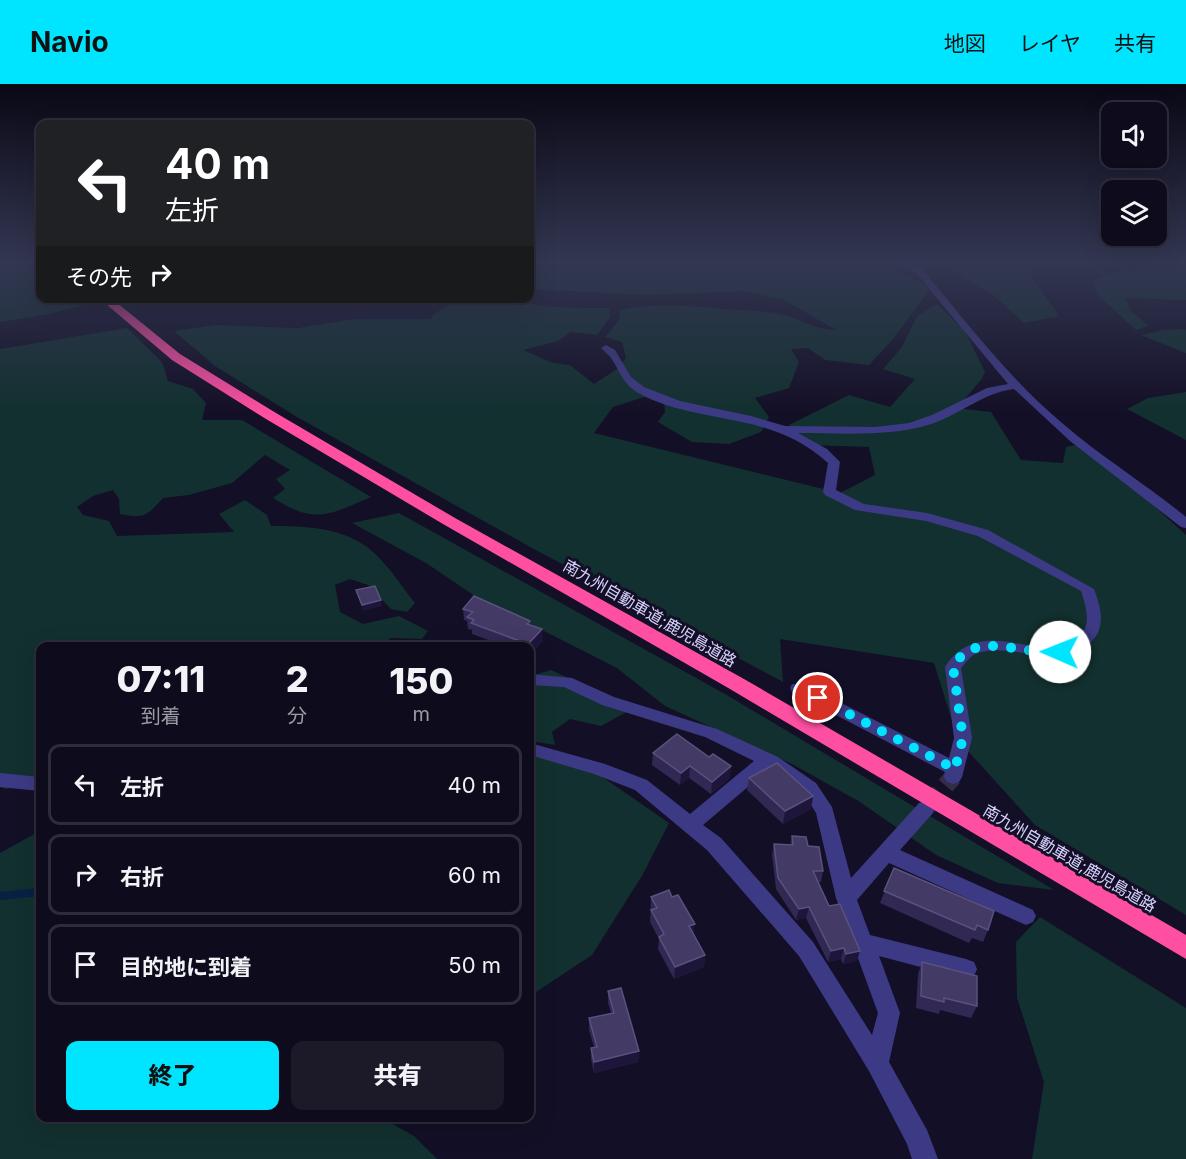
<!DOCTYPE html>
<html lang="ja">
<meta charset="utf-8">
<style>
body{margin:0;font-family:Inter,"Noto Sans JP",sans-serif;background:#1c1929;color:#f1f3f6;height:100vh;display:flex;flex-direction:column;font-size:22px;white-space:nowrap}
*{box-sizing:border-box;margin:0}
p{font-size:20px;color:#9b9ba3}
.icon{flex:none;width:33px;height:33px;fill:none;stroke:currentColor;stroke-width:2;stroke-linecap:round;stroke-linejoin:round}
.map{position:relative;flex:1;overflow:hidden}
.sheet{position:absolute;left:36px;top:558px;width:498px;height:480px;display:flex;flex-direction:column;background:#0e0b1c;border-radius:12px;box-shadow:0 6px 24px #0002,0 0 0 2px #2e2b3b}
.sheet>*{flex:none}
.hud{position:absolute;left:36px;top:36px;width:498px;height:183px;border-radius:12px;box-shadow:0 6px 24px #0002,0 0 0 2px #2e2b3b;background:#202124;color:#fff;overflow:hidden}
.tools{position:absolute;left:1101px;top:18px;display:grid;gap:12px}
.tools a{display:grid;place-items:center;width:66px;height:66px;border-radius:12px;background:#0e0b1c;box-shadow:0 6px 24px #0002,0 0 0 2px #2e2b3b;font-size:30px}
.pin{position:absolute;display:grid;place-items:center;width:51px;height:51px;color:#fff;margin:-26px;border:3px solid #fff;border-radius:50%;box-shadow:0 2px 6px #0007}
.me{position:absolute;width:66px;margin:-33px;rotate:271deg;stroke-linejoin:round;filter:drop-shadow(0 0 4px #0008)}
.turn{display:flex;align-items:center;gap:21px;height:126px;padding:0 30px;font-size:27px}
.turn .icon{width:78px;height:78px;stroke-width:2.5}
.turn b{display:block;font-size:42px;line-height:51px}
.then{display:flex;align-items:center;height:57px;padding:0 30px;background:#0003;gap:12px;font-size:22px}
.eta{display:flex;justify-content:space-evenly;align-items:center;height:102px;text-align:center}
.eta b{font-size:36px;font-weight:800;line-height:42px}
.action{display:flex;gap:12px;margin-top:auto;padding:12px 30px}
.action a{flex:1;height:69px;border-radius:12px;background:#00e5ff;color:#111;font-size:24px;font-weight:800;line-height:69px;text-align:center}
.action a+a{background:#1c1929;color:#f1f3f6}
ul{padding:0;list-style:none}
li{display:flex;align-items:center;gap:18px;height:81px;margin:0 12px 9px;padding:0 18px;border:3px solid #2e2b3b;border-radius:12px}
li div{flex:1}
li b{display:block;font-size:22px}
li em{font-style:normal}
header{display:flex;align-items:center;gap:36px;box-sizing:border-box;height:84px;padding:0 30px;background:#00e5ff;color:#111}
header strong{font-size:28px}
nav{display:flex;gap:33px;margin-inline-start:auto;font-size:21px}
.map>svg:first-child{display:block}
.green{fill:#12302f}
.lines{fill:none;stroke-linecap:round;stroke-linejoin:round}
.stream-far1{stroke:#0a1f44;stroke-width:6}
.stream{stroke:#0a1f44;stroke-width:8}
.minor-tunnel{stroke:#312d47;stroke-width:18;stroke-dasharray:18 9;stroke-linecap:butt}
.minor{fill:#3d3a85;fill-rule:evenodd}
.motorway{fill:#ff4fa3;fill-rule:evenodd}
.wall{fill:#312854}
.shaded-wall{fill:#1d163a}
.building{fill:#433a66;stroke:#5a527e;stroke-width:1.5}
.route{stroke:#00e5ff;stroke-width:10;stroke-dasharray:0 18}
.labels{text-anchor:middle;stroke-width:6;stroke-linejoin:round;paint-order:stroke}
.street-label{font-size:16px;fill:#d9d4ff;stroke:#130f26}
</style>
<header>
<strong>Navio</strong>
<nav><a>地図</a><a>レイヤ</a><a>共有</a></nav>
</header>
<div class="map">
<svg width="1186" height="1075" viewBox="0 0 1186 1075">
<rect width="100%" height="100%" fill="#130f26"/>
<g class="green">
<polygon points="0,178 40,178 40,214 92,215 95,218 49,230 0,238"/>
<path d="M530 178H879L922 199 929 206 893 255 869 281 825 276 808 264 791 265 799 278 789 304 755 314 769 333 761 348 729 360 692 358 658 338 665 328 664 316 644 313 613 323 594 349 840 409 875 391 869 363 810 361 789 341 849 311 890 323 915 295 883 285 902 263 917 232 937 220 965 247 985 288 981 296 957 324 991 328 1021 376 1063 379 1066 363 1085 359 1186 451V831L1035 741 958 656 934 579 780 555 783 598 532 464 297 333 215 282 174 247 216 241 298 244 354 235H430C445 216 480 212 503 215 517 216 530 221 544 222 565 224 587 224 609 224L610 233 597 251 571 248 558 257 523 266 553 279 570 281 594 300 617 285 626 274 622 258 605 253 619 236 620 226C651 220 683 221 713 224 738 227 763 225 788 232 805 237 818 246 836 246L784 216 744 207 648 211 530 205Z"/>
<polygon points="949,178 1041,178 1035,183 1032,193 1059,232 1024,239 991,209 948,185"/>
<path d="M1167 178H1186V216L1125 214 1131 227 1149 242 1136 246 1099 212 1092 199C1116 182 1140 185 1167 187Z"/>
<path d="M127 244 162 278 168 297 193 305 206 319 202 336H242L371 413C328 431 316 441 273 414L285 405 276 395 290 386 265 371 232 399 189 411 163 414C147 432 144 435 120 430L119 415 113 406 93 412 77 423 83 431 109 437 117 452 234 448 219 430 245 416 267 431 271 442C305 442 346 443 373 468 389 482 402 503 415 519L407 528 391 525 368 501 350 495 335 501 340 528 363 540 399 532 428 547 422 555 391 554 379 562H40V698L6 705 0 703V265Z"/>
<polygon points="1181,245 1186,246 1186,269 1141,251 1163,246"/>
<polygon points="1186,308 1186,356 1127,325 1148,314"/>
<polygon points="399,429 725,610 1054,806 998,799 936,771 860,718 792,680 665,622 617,584 475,512 426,479 352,439"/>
<polygon points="551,586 634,624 601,642 570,635 552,648 555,661 530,657 530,592"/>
<polygon points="530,668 585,681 669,739 643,790 592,871 530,912"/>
<polygon points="40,747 40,1034 382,1034 414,1052 437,1075 0,1075 0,769"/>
<polygon points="1040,833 1186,924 1186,1075 1032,1075 1044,998 1017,914 1016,858"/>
</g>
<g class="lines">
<polyline class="stream-far1" points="27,809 40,808"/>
<polyline class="stream" points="0,812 40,808"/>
<polyline class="minor-tunnel" points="928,722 953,693"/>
<g class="minor">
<path d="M896 178H907L923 186C967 239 1009 294 1062 339 1101 373 1146 400 1186 433V444L1181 443 1070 357 1014 305C982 309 958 332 928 341 886 353 841 349 798 349L827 365 840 378 836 406 864 420 927 429 988 446 1094 505C1101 524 1107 544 1089 560 1055 589 1015 557 978 569 971 571 966 578 961 584L972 654 962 693 959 698 953 700 947 698 944 693 945 688 792 608 790 604 792 600H804L949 674 954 654 945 583C955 567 968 559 986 557 1016 554 1050 574 1077 554 1093 542 1086 523 1081 507L978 452 926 437 855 426 825 411 823 408 828 379C768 324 696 343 635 307 622 298 619 285 611 274 608 270 604 267 601 264L606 261 615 266 631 293 644 303 680 317 751 332 785 342 875 343 909 339 932 331 987 304 1008 300 917 190Z"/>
<path d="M530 590 572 594 614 613 717 645 778 673 816 699 832 723 851 794 919 719 926 717 933 719 935 724 933 729 900 766 1033 826 1036 832 1033 838 1026 841 889 779 857 816 870 851 966 875 974 878 977 885 974 892 966 895 879 872 900 929 889 978 927 1046 938 1075H912L907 1060 869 987 799 872 707 766 635 706 594 690 530 671V659L605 680 647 696 690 730 754 677 705 653 602 621 564 603 530 601ZM769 685 804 709 816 729 836 814 878 929 872 951 813 858 721 754 703 741Z"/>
<polygon points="0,689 40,693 40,707 0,703"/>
</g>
<polygon class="motorway" points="99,214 111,214 180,270 276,329 455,434 744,595 1186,851 1186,875 730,605 443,440 266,335 172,276"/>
</g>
<g class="wall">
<polygon points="463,525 530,537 530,541 543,557 530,571 530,562 504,562 472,550 472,546 468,545 467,537 464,536"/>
<polygon points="653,669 709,673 731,682 729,695 711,710 689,694 680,701 652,681"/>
<polygon points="749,694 813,712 811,725 783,740 747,706"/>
<polygon points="792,752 808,762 823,787 821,798 818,798 857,877 843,880 841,875 828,878 806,834 796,836 776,805 772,771 774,760 790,761"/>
<polygon points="894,784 988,846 983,858 972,854 969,859 880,819"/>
<polygon points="651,813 694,850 705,871 704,883 674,895 658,865 659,855 650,838"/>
<polygon points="922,878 977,922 971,934 940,926 939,930 916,924 918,890"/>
<polygon points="608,907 639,967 638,978 594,989 591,975 591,964 594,963 589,946 589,934 611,929 608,919"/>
</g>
<g class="shaded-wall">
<polygon points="381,516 382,522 363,527 362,521"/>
<polygon points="542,545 543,557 530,571 530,562 528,562 528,560"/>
<polygon points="690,682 689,694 680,701 681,689"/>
<polygon points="731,682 729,695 711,710 712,698"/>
<polygon points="813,712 811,725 783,740 785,727"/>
<polygon points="809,823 806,834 796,836 799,825"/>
<polygon points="695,840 693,852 689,842"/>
<polygon points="844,864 841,875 828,878 831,867"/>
<polygon points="860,867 857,877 843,880 846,870"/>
<polygon points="705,871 704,883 674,895 675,883"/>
<polygon points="639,967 638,978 594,989 594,978"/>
</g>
<g class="building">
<polygon points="375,502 381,516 362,521 356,506"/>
<polygon points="474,512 530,537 527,540 542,545 528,560 471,539 474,536 467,533 473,528 463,525"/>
<polygon points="677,650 709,673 713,670 731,682 712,698 690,682 681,689 653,669"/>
<polygon points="777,679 813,712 785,727 749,694"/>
<polygon points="792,752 806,753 808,762 819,763 823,787 813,787 829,822 840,820 860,867 846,870 844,864 831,867 809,823 799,825 778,794 774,760 793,761"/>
<polygon points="894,784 994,827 988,846 977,841 975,846 884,807"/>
<polygon points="669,806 672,813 678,811 695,840 689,842 705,871 675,883 659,853 664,850 651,826 657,824 651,813"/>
<polygon points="922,878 977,892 977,922 944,914 944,918 921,912"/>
<polygon points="621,904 639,967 594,978 591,964 597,963 589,934 614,929 608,907"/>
</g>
<linearGradient id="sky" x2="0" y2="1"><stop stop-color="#0a0815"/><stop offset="0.54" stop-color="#333752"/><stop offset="1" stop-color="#333752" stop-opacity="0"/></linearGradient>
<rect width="1186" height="329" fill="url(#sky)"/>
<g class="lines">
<path class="route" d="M818 614 955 685 963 654 953 583C957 578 960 572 965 569 989 552 1032 572 1060 568"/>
</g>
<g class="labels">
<g class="street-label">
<text transform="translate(650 529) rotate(30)" y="6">南九州自動車道;鹿児島道路</text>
<text transform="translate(1070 774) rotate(30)" y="6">南九州自動車道;鹿児島道路</text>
</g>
</g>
</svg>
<div class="tools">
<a><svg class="icon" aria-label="sound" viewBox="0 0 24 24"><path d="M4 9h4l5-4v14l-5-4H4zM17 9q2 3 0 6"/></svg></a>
<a><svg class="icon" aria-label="layers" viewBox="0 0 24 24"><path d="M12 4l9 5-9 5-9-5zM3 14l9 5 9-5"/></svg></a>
</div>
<div class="pin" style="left:818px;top:614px;background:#d93025"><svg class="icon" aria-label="arrive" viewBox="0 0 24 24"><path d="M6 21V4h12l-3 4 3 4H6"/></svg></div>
<svg class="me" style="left:1060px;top:568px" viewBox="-20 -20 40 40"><circle r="19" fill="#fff"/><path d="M0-13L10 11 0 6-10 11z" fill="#00e5ff"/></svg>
<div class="hud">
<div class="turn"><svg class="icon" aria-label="left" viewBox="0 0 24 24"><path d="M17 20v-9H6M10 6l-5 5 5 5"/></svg><div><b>40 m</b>左折</div></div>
<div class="then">その先<svg class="icon" aria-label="right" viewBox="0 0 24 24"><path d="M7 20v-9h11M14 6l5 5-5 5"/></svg></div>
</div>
<section class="sheet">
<div class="eta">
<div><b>07:11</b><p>到着</p></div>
<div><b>2</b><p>分</p></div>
<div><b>150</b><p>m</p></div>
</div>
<ul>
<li><svg class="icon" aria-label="left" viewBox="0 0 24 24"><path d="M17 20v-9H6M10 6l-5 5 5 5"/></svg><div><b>左折</b></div><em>40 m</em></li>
<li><svg class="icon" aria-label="right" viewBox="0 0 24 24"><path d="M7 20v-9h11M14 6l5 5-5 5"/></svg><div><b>右折</b></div><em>60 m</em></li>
<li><svg class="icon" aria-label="arrive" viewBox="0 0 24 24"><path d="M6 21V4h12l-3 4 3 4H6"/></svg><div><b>目的地に到着</b></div><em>50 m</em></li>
</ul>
<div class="action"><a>終了</a><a>共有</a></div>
</section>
</div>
